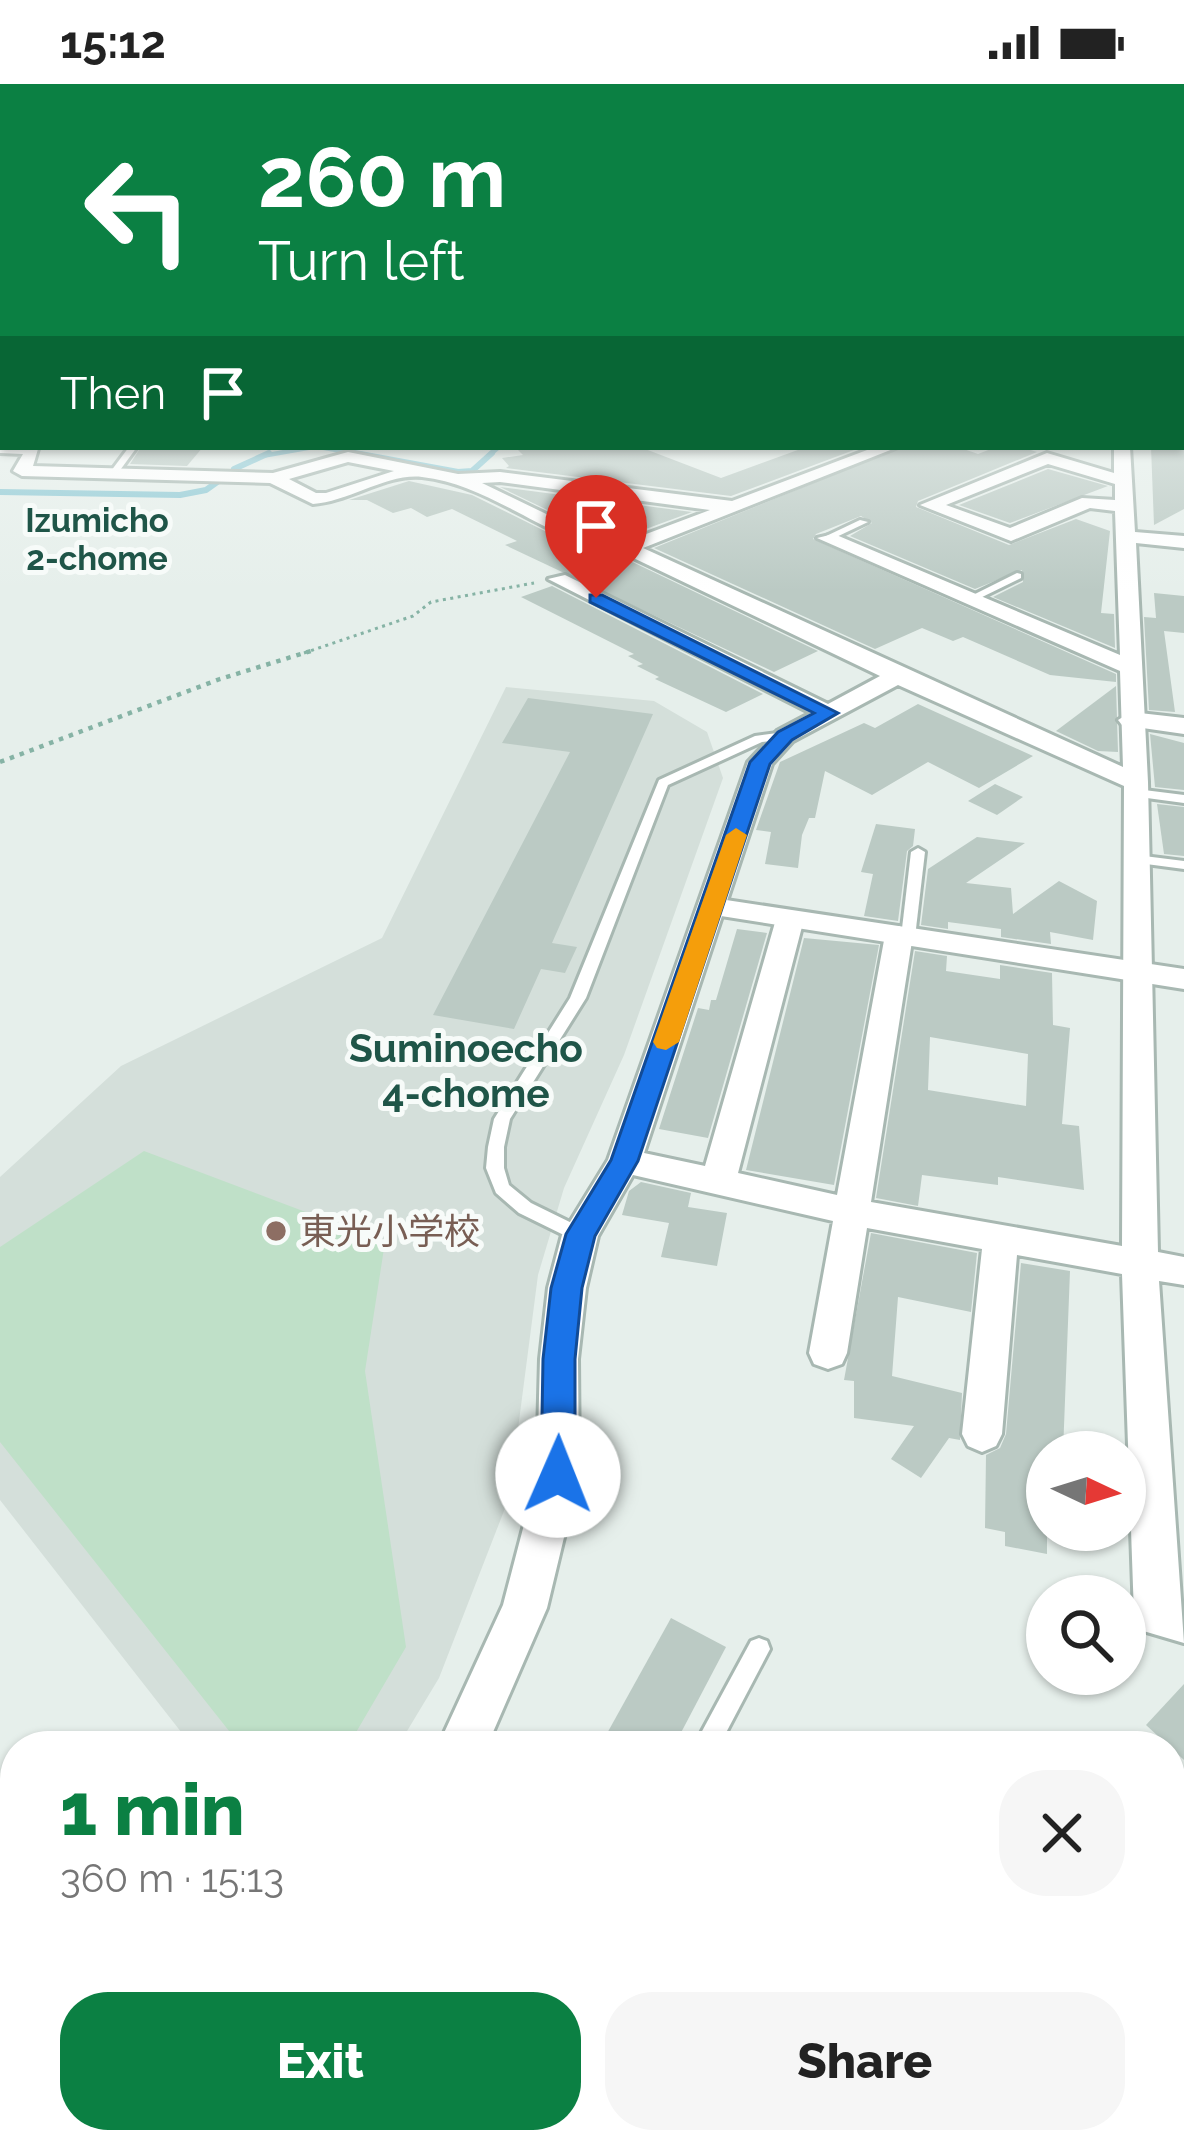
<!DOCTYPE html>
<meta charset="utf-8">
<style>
body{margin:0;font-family:Raleway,"Noto Sans JP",sans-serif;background:#f6f6f6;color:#222;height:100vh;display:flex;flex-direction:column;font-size:45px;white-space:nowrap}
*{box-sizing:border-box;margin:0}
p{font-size:39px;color:#767676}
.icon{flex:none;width:66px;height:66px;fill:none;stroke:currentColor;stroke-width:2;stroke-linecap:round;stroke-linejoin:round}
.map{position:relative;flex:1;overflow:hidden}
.panel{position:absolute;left:0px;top:1647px;width:1185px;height:423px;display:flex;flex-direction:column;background:#fff;border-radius:48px 48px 0 0;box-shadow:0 3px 9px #0004}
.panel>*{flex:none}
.banner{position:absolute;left:0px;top:0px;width:1185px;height:366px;box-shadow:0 3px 9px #0004;background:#0b8043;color:#fff;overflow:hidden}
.needle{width:78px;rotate:94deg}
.tools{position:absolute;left:1026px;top:1347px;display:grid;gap:24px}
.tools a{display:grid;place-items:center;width:120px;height:120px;border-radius:50%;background:#fff;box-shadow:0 3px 9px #0004;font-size:60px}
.pin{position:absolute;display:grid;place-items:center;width:102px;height:102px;color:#fff;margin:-123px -51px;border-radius:50% 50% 50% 0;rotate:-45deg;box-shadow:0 0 12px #0007}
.pin .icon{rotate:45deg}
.me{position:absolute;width:132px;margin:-66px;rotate:1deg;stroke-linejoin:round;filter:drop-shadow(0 0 9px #0008)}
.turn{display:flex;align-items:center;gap:42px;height:252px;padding:0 60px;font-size:54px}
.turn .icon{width:156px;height:156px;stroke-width:2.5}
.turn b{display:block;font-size:84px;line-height:102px}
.then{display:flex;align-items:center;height:114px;padding:0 60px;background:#0003;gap:24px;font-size:45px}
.round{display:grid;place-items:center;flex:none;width:126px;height:126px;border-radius:48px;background:#f6f6f6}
.head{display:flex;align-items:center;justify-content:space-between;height:204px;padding:0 60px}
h1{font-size:72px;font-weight:800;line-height:90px;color:#0b8043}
.cta{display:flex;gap:24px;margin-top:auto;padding:24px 60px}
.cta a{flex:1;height:138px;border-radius:48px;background:#0b8043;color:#fff;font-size:48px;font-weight:800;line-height:138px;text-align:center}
.cta a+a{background:#f6f6f6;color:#222}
.status{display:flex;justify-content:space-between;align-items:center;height:84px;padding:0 60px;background:#fff;direction:ltr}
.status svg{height:33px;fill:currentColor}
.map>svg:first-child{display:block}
.built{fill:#d4dfda}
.green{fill:#bfe0c8}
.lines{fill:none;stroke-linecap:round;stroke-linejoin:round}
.stream-far2{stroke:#8ec9d4;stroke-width:4.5}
.stream-far1{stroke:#8ec9d4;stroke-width:6}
.stream{stroke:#8ec9d4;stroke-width:16}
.building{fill:#bbcac4;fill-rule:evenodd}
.service-casing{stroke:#a8b8b2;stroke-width:6}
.minor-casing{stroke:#a8b8b2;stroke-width:6}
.tertiary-casing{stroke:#a8b8b2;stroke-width:6}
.path-far1{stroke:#86b3a5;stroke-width:3;stroke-dasharray:3 4.5;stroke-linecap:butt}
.path{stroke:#86b3a5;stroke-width:4.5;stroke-dasharray:4.5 6;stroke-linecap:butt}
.service{fill:#fff;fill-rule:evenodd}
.minor{fill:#fff;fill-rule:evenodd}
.tertiary{fill:#fff;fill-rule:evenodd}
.route{fill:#1a73e8;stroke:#114b97;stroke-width:3}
.slow{fill:#f59e0b}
.education-dot{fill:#8d6e63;stroke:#f7fbf9;stroke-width:4.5}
.labels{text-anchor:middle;stroke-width:10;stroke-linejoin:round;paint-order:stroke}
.far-neighbourhood-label{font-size:33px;font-weight:bold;fill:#1f5548;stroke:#f7fbf9}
.education-label{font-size:36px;fill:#785e54;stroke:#f7fbf9;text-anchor:start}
.neighbourhood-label{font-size:39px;font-weight:bold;fill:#1f5548;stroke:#f7fbf9}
</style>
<div class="status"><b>15:12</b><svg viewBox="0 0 49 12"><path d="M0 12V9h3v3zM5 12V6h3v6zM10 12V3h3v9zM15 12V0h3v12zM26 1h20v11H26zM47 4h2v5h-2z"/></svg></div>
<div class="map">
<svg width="1184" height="2069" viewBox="0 0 1184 2069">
<rect width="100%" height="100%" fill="#e6efeb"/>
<polygon class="built" points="506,603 654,617 707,648 723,694 624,971 564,1104 538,1191 509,1414 439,1594 398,1662 192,1662 0,1416 0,1093 121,982 382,854"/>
<polygon class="green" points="144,1067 385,1158 365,1287 406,1563 348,1662 241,1662 0,1358 0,1163"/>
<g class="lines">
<g class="stream-far2">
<polyline points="319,363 371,372"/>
<polyline points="262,372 313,363"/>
<polyline points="488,372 499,363"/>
</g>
<g class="stream-far1">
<polyline points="355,369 458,388 472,387 492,369"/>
<polyline points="234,385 269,369"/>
<polyline points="0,408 180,411 206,406 220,396"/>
</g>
<g class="stream">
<polyline points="0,1727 15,1739"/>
<polyline points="368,2055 382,2069"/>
</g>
</g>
<g class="building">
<polygon points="141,363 203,363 187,382 130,380"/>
<polygon points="515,363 640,363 721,394 806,363 862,363 731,412 506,384 509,382 502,374 523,371"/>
<polygon points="902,363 958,363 978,370 996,363 1021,363 1037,368 918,417 916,423 1009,461 1076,435 1110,447 1101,529 1114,530 1115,564 993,513 1023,498 1022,486 975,505 850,452 872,439 861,432 816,450 813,455 1116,590 1116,598 1050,591 963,553 953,557 922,544 875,565 654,464"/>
<polygon points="1151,363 1184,363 1184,425 1154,441"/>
<polygon points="1048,385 1108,402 1010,439 959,421"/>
<polygon points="409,397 472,411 569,459 622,473 818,567 774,588 505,461 517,457 452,425 427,433 411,424 393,429 367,416 349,416"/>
<polygon points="500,403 692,428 624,453 599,451"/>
<polygon points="552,502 763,610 726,628 655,595 659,593 637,582 643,580 628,572 634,570 521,513"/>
<polygon points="1154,509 1184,512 1184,549 1164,547 1175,628 1149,626 1144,533 1156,534"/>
<polygon points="1116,602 1118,668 1098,667 1056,647"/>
<polygon points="528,614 653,630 552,859 577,863 565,889 541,885 514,945 433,931 570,668 502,659"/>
<polygon points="918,620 1033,672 979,704 928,678 872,711 825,687 815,734 809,734 802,751 798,784 765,780 771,748 756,746 780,678 864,639 875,644"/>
<polygon points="1150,650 1184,659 1184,706 1155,703"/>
<polygon points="995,700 1023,713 997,731 968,717"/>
<polygon points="1157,720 1184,723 1184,772 1164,770"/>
<polygon points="876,740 915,745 913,762 907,767 898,837 864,832 873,790 861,788"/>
<polygon points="977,753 1025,759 966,799 1011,804 1013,830 1059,797 1097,817 1093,856 1050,848 1051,860 1001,853 1001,845 948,838 948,845 921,841 928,785"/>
<polygon points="737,845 767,849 708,1054 659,1045 698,924 709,926 711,916 716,916"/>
<polygon points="804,854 879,861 834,1101 746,1086"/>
<path d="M915 867 947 872 946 887 1000 895V881L1052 889 1053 941 1070 944 1062 1040 1079 1042 1084 1106 998 1093V1101L922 1091 918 1122 876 1114ZM930 953 1028 970 1026 1022 928 1006Z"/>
<polygon points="641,1098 691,1109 688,1123 727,1129 717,1182 661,1173 669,1139 622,1131 629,1107"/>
<polygon points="871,1149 977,1169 971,1228 898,1213 892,1292 962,1309 960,1356 949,1354 921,1394 891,1375 914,1342 854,1334 854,1297 844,1296"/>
<polygon points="1021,1179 1070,1187 1063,1368 1047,1368 1047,1470 1005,1462 1005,1448 985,1444 986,1371 1000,1364 1006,1350"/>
<polygon points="671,1534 726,1563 674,1662 600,1662"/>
<polygon points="1184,1600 1184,1676 1146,1641"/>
</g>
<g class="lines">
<defs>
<g id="service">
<polygon points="129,363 137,363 118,389 112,389 111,387"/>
<polygon points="860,436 868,438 830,456 822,454"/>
<polygon points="1017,489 1021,490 1021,494 974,517 965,515"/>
<polygon points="785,648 791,652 789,655 762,658 668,701 586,914 510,1035 504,1063 504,1084 509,1101 531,1119 586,1146 589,1151 586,1156 574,1156 519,1129 496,1109 486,1084 488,1063 494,1035 570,914 659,696 755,652"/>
<polygon points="1136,705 1184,711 1184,719 1132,712 1132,706"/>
<polygon points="918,764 925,768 915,853 908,857 901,853 911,768"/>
<polygon points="1136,771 1184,777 1184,785 1131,778 1129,775"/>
<polygon points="759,1554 767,1557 770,1565 719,1662 694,1662 751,1557"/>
<polygon points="886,2055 914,2055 909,2069 881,2069"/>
</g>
<g id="minor">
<polygon points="0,217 3,217 3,224 0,223"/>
<rect x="1182" y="323" width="2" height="10"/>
<path d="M0 359 38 365 33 382 273 389 348 368 458 390 500 388 732 417 875 363H898L643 464 1123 683 1120 587 817 454 834 450 1120 571 1115 427 1090 424 1011 457 920 421 1047 369 1114 389V363H1130L1135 448 1184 452V464L1136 459 1148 698 1158 1168 1184 1173V1201L1159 1197 1184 1559 1140 1546 1134 1531 1122 1190 1017 1171 1002 1350 996 1362 982 1368 968 1362 962 1350 982 1165 867 1144 847 1269 842 1280 828 1285 814 1280 809 1269 833 1137 633 1091 598 1152 586 1204 578 1275 579 1391 547 1524 487 1662H438L503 1521 537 1391 540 1275 548 1204 562 1151 608 1076 748 678 777 647 811 629 548 495 565 491 828 620 880 592 623 469C550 460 494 401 422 393 388 389 348 418 313 420L270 399 22 392 13 387 23 370 0 369ZM348 378 394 387 326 409H316L289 395ZM1048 380 1115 400V416L1082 414 1010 444 946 421ZM500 398 710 426 625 458 598 455 482 399ZM898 601 1124 702 1122 1162 871 1118 913 851 899 842 885 851 837 1111 738 1089 804 835 790 826 776 835 705 1082 644 1069 772 680 793 657Z"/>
<polygon points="102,2055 170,2055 164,2069 96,2069"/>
<polygon points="458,2055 519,2055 525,2069 452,2069"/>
</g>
<g id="tertiary">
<polygon points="1131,628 1184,634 1184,650 1122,641 1118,636"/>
<polygon points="713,814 1184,885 1184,905 702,829 698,823"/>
</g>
</defs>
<use href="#service" class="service-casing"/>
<use href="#minor" class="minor-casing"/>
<use href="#tertiary" class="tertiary-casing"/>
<polyline class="path-far1" points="304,569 413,532 431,518 534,499"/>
<polyline class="path" points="0,678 220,595 314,566"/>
<use href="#service" class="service"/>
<use href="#minor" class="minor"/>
<use href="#tertiary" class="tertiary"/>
</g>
<linearGradient id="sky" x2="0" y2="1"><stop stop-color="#84bce0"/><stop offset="0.43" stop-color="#f4f8f6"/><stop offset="1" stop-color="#f4f8f6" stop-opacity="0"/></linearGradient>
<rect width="1184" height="507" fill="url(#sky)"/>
<polygon class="route" points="590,511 602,511 838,629 792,656 770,680 638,1077 595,1152 582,1204 575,1275 575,1391 570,1402 558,1406 546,1402 541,1391 543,1275 551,1204 566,1150 611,1076 750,678 778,648 814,629 590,518"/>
<polygon class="slow" points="736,744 747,751 679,958 666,966 657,964 653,958 726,751"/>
<circle class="education-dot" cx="276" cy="1147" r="12"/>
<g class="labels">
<g class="far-neighbourhood-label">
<text x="97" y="448">Izumicho<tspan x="97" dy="38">2-chome</tspan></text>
</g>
<g class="education-label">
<text x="300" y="1160">東光小学校</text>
</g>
<g class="neighbourhood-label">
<text x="466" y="978">Suminoecho<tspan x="466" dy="45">4-chome</tspan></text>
</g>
</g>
</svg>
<div class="tools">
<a><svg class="needle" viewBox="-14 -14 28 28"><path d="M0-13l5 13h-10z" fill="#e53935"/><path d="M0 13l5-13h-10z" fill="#767676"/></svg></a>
<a><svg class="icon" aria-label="search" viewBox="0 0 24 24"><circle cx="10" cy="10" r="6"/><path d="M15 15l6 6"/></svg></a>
</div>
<div class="pin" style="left:596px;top:514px;background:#d93025"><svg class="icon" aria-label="arrive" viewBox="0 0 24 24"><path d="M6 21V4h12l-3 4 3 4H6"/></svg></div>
<svg class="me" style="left:558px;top:1391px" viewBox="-20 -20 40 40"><circle r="19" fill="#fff"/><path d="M0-13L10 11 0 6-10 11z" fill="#1a73e8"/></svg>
<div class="banner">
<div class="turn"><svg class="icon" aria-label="left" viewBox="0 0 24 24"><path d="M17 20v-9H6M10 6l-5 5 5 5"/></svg><div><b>260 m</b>Turn left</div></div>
<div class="then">Then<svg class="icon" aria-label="arrive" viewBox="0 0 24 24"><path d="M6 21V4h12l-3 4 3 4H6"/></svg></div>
</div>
<section class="panel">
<div class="head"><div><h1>1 min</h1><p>360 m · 15:13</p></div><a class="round"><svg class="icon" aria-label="close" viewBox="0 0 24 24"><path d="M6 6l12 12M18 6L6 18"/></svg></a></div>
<div class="cta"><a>Exit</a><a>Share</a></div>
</section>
</div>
